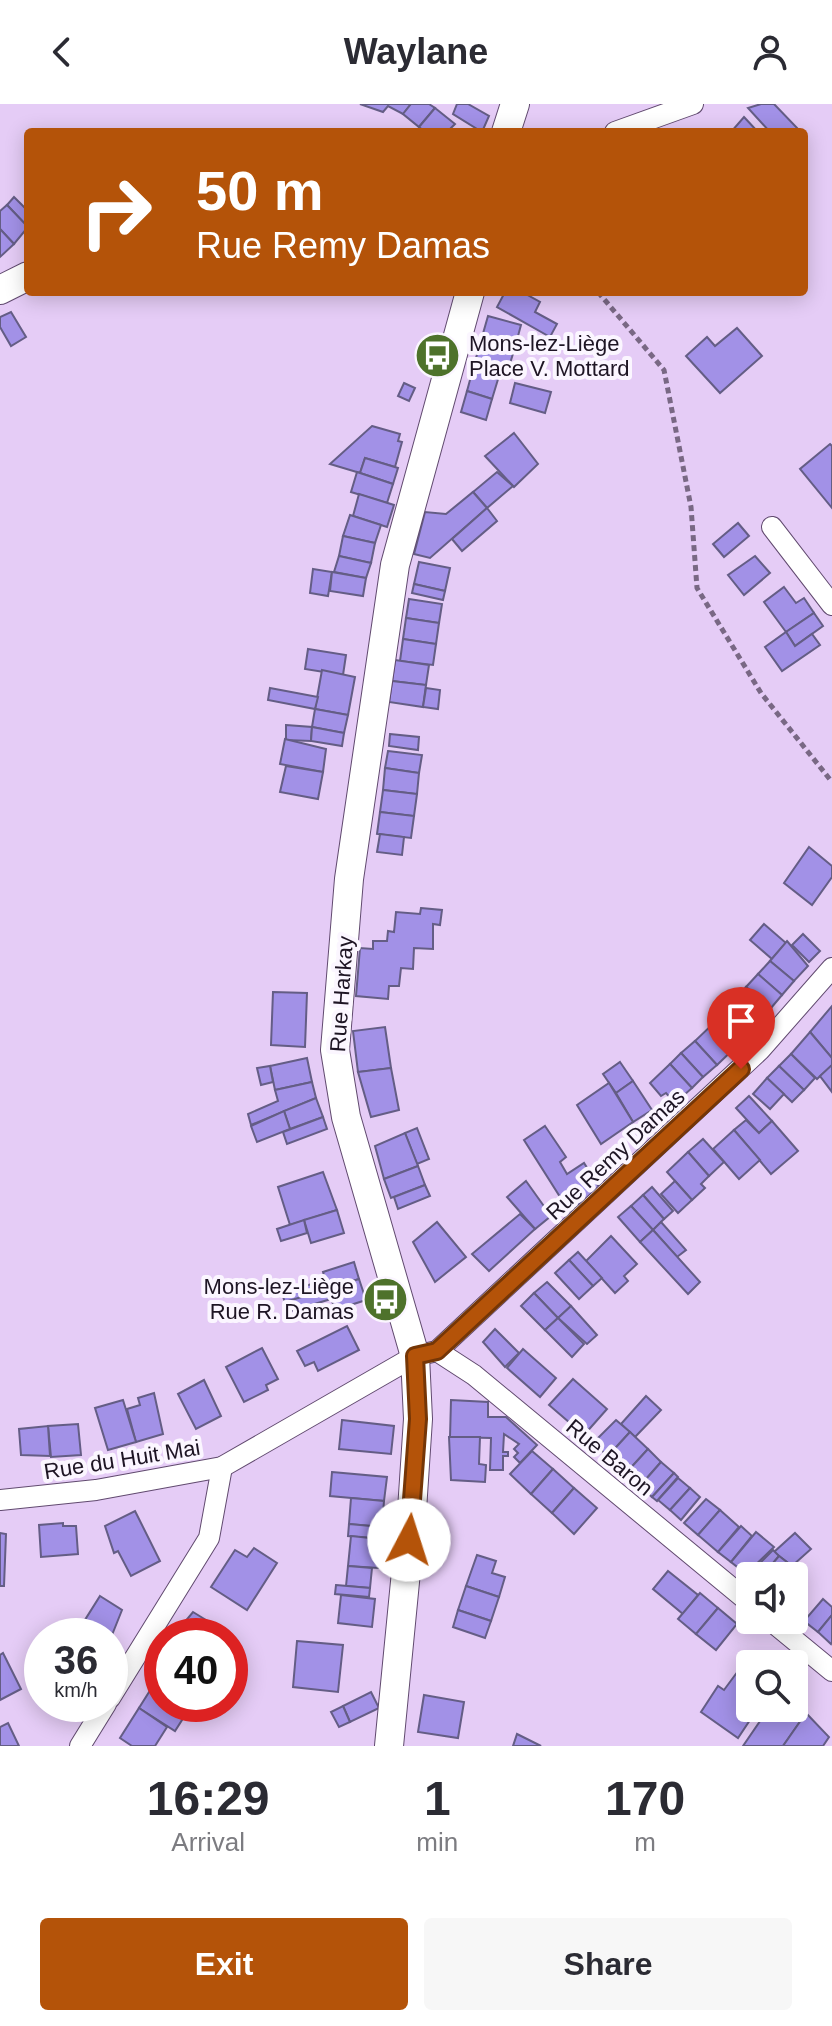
<!DOCTYPE html>
<meta charset="utf-8">
<style>
body{margin:0;font-family:Helvetica,sans-serif;background:#f7f7f7;color:#2b2b33;height:100vh;display:flex;flex-direction:column;font-size:30px;white-space:nowrap}
*{box-sizing:border-box;margin:0}
p{font-size:26px;color:#7c7c81}
.icon{flex:none;width:44px;height:44px;fill:none;stroke:currentColor;stroke-width:2;stroke-linecap:round;stroke-linejoin:round}
.map{position:relative;height:1642px;overflow:hidden}
.drawer{display:flex;flex-direction:column;background:#fff;flex:1}
.drawer>*{flex:none}
.top-card{position:absolute;left:24px;top:24px;width:784px;height:168px;border-radius:8px;box-shadow:0 4px 20px #0003;background:#b45309;color:#fff;overflow:hidden}
.fabs{position:absolute;left:736px;top:1458px;display:grid;gap:16px}
.fabs a{display:grid;place-items:center;width:72px;height:72px;border-radius:8px;background:#fff;box-shadow:0 4px 20px #0003;font-size:40px}
.speed{position:absolute;left:24px;top:1514px;display:flex;gap:16px;font-size:40px;font-weight:700;text-align:center}
.speed>*{display:grid;place-content:center;width:104px;height:104px;border-radius:50%;background:#fff;box-shadow:0 4px 20px #0003;line-height:1}
.speed small{font-size:20px;font-weight:400}
.speed .limit{border:12px solid #d22;background:#fff;color:#111}
.pin{position:absolute;display:grid;place-items:center;width:68px;height:68px;color:#fff;margin:-82px -34px;border-radius:50% 50% 50% 0;rotate:-45deg;box-shadow:0 0 8px #0007}
.pin .icon{rotate:45deg}
.me{position:absolute;width:88px;margin:-44px;rotate:5deg;stroke-linejoin:round;filter:drop-shadow(0 0 6px #0008)}
.turn{display:flex;align-items:center;gap:28px;height:168px;padding:0 40px;font-size:36px}
.turn .icon{width:104px;height:104px;stroke-width:2.5}
.turn b{display:block;font-size:56px;line-height:68px}
.eta{display:flex;justify-content:space-evenly;align-items:center;height:136px;text-align:center}
.eta b{font-size:48px;font-weight:700;line-height:56px}
.primary-button{display:flex;gap:16px;margin-top:auto;padding:16px 40px}
.primary-button a{flex:1;height:92px;border-radius:8px;background:#b45309;color:#fff;font-size:32px;font-weight:700;line-height:92px;text-align:center}
.primary-button a+a{background:#f7f7f7;color:#2b2b33}
header{display:flex;justify-content:space-between;align-items:center;height:104px;padding:0 40px;background:#fff;font-size:36px;font-weight:700}
.map>svg:first-child{display:block}
.building{fill:#a291e7;stroke:#645d85;stroke-width:2}
.lines{fill:none;stroke-linecap:round;stroke-linejoin:round}
.street-casing{stroke:#614a6f;stroke-width:22}
.secondary-casing{stroke:#614a6f;stroke-width:30}
.path{stroke:#796884;stroke-width:5;stroke-dasharray:6 4;stroke-linecap:butt}
.street{stroke:#fff;stroke-width:20}
.secondary{stroke:#fff;stroke-width:28}
.route-casing{stroke:#753606;stroke-width:20}
.route{stroke:#b45309;stroke-width:14}
.labels{text-anchor:middle;stroke-width:8;stroke-linejoin:round;paint-order:stroke}
.poi-label{font-size:22px;fill:#1e1524;stroke:#fbf6ff;text-anchor:start}
.street-label{font-size:22px;fill:#1e1524;stroke:#fbf6ff}
</style>
<header><svg class="icon" aria-label="back" viewBox="0 0 24 24"><path d="M15 5l-7 7 7 7"/></svg>Waylane<svg class="icon" aria-label="person" viewBox="0 0 24 24"><circle cx="12" cy="8" r="4"/><path d="M4 21q1-7 8-7t8 7"/></svg></header>
<div class="map">
<svg width="832" height="1642" viewBox="0 0 832 1642">
<rect width="100%" height="100%" fill="#e5ccf6"/>
<g class="building">
<polygon points="360,0 411,0 403,10 388,2 383,8"/>
<polygon points="411,0 429,0 435,4 419,23 403,10"/>
<polygon points="457,0 468,0 489,12 482,28 453,10"/>
<polygon points="761,0 774,0 800,27 770,28 748,4"/>
<polygon points="435,4 455,20 447,28 425,28 419,23"/>
<polygon points="744,13 758,28 731,28"/>
<polygon points="14,93 28,107 28,123 7,101"/>
<polygon points="7,101 28,123 14,140 0,125 0,107"/>
<polygon points="0,125 14,140 0,153"/>
<polygon points="505,188 522,188 540,198 535,208 557,220 550,233 497,203"/>
<polygon points="11,208 26,233 11,242 0,223 0,213"/>
<polygon points="488,212 521,221 515,243 482,233"/>
<polygon points="737,224 762,252 720,289 686,252 707,233 715,242"/>
<polygon points="482,233 515,243 509,263 476,254"/>
<polygon points="476,254 509,263 506,274 473,265"/>
<polygon points="473,265 499,272 492,295 467,287"/>
<polygon points="404,279 415,284 409,297 398,292"/>
<polygon points="515,279 551,288 545,309 510,299"/>
<polygon points="467,287 492,295 486,316 461,308"/>
<polygon points="372,322 400,330 398,337 402,338 395,363 365,354 360,369 330,360"/>
<polygon points="514,329 538,360 514,383 485,352"/>
<polygon points="830,340 832,342 832,404 800,365"/>
<polygon points="365,354 398,364 393,380 360,369"/>
<polygon points="357,368 393,380 387,399 351,388"/>
<polygon points="497,368 513,382 487,404 473,388"/>
<polygon points="473,388 487,404 430,454 414,450 425,408 446,410"/>
<polygon points="359,390 394,401 387,423 353,412"/>
<polygon points="487,404 497,417 462,447 452,435"/>
<polygon points="350,411 381,421 375,439 343,432"/>
<polygon points="738,419 749,432 724,453 713,440"/>
<polygon points="343,432 375,439 371,459 339,452"/>
<polygon points="339,452 371,459 366,474 334,468"/>
<polygon points="755,452 770,469 744,491 728,471"/>
<polygon points="419,458 450,464 445,487 414,480"/>
<polygon points="313,465 332,468 328,492 310,489"/>
<polygon points="332,468 366,474 363,492 330,487"/>
<polygon points="414,480 445,487 443,496 412,489"/>
<polygon points="784,483 796,499 804,494 814,509 786,528 764,498"/>
<polygon points="409,495 442,500 439,519 406,514"/>
<polygon points="814,509 823,522 795,542 786,528"/>
<polygon points="406,514 439,519 436,540 403,535"/>
<polygon points="786,528 795,542 812,530 820,541 782,567 765,543"/>
<polygon points="403,535 436,540 433,561 400,557"/>
<polygon points="308,545 346,551 343,571 305,565"/>
<polygon points="395,556 429,561 426,581 392,577"/>
<polygon points="322,566 355,573 348,611 315,605"/>
<polygon points="392,577 426,581 423,603 389,598"/>
<polygon points="270,584 318,593 315,605 268,596"/>
<polygon points="426,584 440,586 438,605 423,603"/>
<polygon points="315,605 348,611 344,629 312,623"/>
<polygon points="286,621 312,623 311,637 286,636"/>
<polygon points="312,623 344,629 342,642 311,637"/>
<polygon points="390,630 419,633 418,646 389,642"/>
<polygon points="285,635 326,645 323,668 280,660"/>
<polygon points="388,647 422,651 419,669 385,664"/>
<polygon points="286,662 323,668 318,695 280,688"/>
<polygon points="385,664 419,669 417,690 383,686"/>
<polygon points="383,686 417,690 414,712 380,708"/>
<polygon points="380,708 414,712 411,734 377,730"/>
<polygon points="380,730 404,733 402,751 377,748"/>
<polygon points="809,743 832,762 832,773 812,801 784,779"/>
<polygon points="421,804 442,806 440,821 433,820 433,845 414,844 413,865 401,864 399,882 389,882 388,895 356,892 360,844 373,845 373,837 387,837 388,827 394,828 396,808 420,810"/>
<polygon points="764,820 786,839 772,855 750,836"/>
<polygon points="803,830 820,847 809,858 792,841"/>
<polygon points="787,837 808,862 794,877 770,857"/>
<polygon points="770,857 794,877 782,891 758,870"/>
<polygon points="758,870 782,891 771,904 746,883"/>
<polygon points="746,883 771,904 756,920 746,911 741,915 729,903"/>
<polygon points="273,888 307,889 305,943 271,941"/>
<polygon points="832,902 832,953 831,953 810,928"/>
<polygon points="719,914 743,936 717,961 695,937"/>
<polygon points="385,923 391,964 358,968 353,927"/>
<polygon points="810,928 832,954 832,961 817,975 791,950"/>
<polygon points="695,937 717,961 703,973 681,949"/>
<polygon points="681,949 703,973 692,984 670,960"/>
<polygon points="791,950 815,974 804,986 779,962"/>
<polygon points="307,954 312,978 275,986 270,962"/>
<polygon points="620,958 633,977 616,989 603,970"/>
<polygon points="670,960 692,984 675,999 666,989 661,992 650,979"/>
<polygon points="832,961 832,988 820,972"/>
<polygon points="270,962 273,978 261,981 257,964"/>
<polygon points="779,962 804,986 792,998 767,974"/>
<polygon points="391,964 399,1006 371,1013 358,968"/>
<polygon points="767,974 784,990 770,1005 753,990"/>
<polygon points="633,977 652,1006 633,1018 616,989"/>
<polygon points="312,978 316,994 251,1021 248,1010 278,997 275,986"/>
<polygon points="609,979 633,1018 601,1040 577,1001"/>
<polygon points="749,992 772,1017 759,1029 736,1004"/>
<polygon points="316,994 323,1013 290,1025 284,1007"/>
<polygon points="284,1007 290,1025 257,1038 251,1022"/>
<polygon points="323,1013 327,1025 287,1040 283,1028"/>
<polygon points="746,1016 759,1029 772,1017 798,1047 771,1070 734,1026"/>
<polygon points="545,1022 566,1053 560,1058 567,1070 584,1059 601,1086 569,1107 524,1036"/>
<polygon points="417,1024 429,1055 417,1060 405,1029"/>
<polygon points="734,1026 760,1056 739,1075 713,1045"/>
<polygon points="405,1029 418,1062 384,1075 375,1042"/>
<polygon points="703,1035 724,1058 709,1072 688,1048"/>
<polygon points="688,1048 709,1072 701,1080 705,1084 692,1096 667,1068"/>
<polygon points="418,1062 425,1081 391,1094 384,1075"/>
<polygon points="323,1068 337,1106 290,1121 278,1083"/>
<polygon points="526,1077 551,1112 535,1125 507,1093"/>
<polygon points="675,1077 692,1096 678,1109 661,1090"/>
<polygon points="425,1081 430,1092 398,1105 394,1093"/>
<polygon points="652,1083 673,1107 664,1115 643,1091"/>
<polygon points="643,1091 664,1115 653,1126 631,1102"/>
<polygon points="631,1102 653,1126 640,1138 618,1113"/>
<polygon points="337,1106 344,1129 311,1139 304,1116"/>
<polygon points="520,1110 535,1125 489,1167 472,1150"/>
<polygon points="304,1116 307,1129 281,1137 277,1125"/>
<polygon points="437,1118 466,1153 435,1178 413,1138"/>
<polygon points="661,1118 686,1146 677,1153 653,1126"/>
<polygon points="653,1126 700,1178 688,1190 640,1138"/>
<polygon points="611,1132 637,1160 624,1172 628,1177 615,1189 586,1157"/>
<polygon points="578,1148 602,1174 593,1182 569,1156"/>
<polygon points="569,1156 593,1182 579,1195 555,1169"/>
<polygon points="354,1158 359,1175 328,1185 323,1168"/>
<polygon points="359,1175 366,1196 335,1206 328,1185"/>
<polygon points="325,1176 328,1185 285,1199 282,1189"/>
<polygon points="547,1178 571,1202 558,1214 534,1189"/>
<polygon points="328,1185 331,1195 288,1208 285,1198"/>
<polygon points="534,1189 558,1214 545,1226 521,1202"/>
<polygon points="571,1202 597,1231 587,1240 558,1214"/>
<polygon points="558,1214 584,1240 572,1253 545,1226"/>
<polygon points="347,1222 359,1246 318,1267 314,1258 305,1262 297,1247"/>
<polygon points="495,1225 519,1249 505,1263 483,1238"/>
<polygon points="262,1244 278,1275 266,1281 268,1286 244,1298 226,1263"/>
<polygon points="523,1245 556,1274 540,1293 507,1264"/>
<polygon points="573,1275 607,1305 584,1331 549,1301"/>
<polygon points="204,1276 221,1312 196,1325 178,1290"/>
<polygon points="154,1289 163,1330 136,1338 127,1305 140,1301 138,1294"/>
<polygon points="646,1292 661,1306 635,1333 621,1320"/>
<polygon points="123,1296 136,1338 108,1346 95,1304"/>
<polygon points="451,1296 488,1298 488,1313 506,1313 537,1341 520,1359 514,1353 518,1349 514,1345 519,1340 504,1330 503,1348 508,1348 508,1352 503,1352 503,1366 490,1366 491,1334 450,1333"/>
<polygon points="342,1316 394,1322 391,1350 339,1345"/>
<polygon points="616,1316 630,1328 608,1352 593,1339"/>
<polygon points="78,1320 81,1351 51,1353 48,1322"/>
<polygon points="48,1322 50,1352 21,1351 19,1325"/>
<polygon points="630,1328 648,1345 626,1369 608,1352"/>
<polygon points="449,1333 480,1333 479,1360 486,1361 485,1378 451,1376"/>
<polygon points="648,1345 661,1358 640,1382 626,1369"/>
<polygon points="532,1347 553,1365 531,1390 510,1370"/>
<polygon points="661,1358 674,1369 652,1393 640,1382"/>
<polygon points="553,1365 574,1384 552,1409 531,1390"/>
<polygon points="332,1368 387,1373 384,1397 330,1392"/>
<polygon points="674,1369 678,1373 657,1397 652,1393"/>
<polygon points="678,1374 690,1384 670,1406 658,1396"/>
<polygon points="574,1384 597,1404 574,1430 552,1409"/>
<polygon points="690,1384 700,1393 681,1416 670,1406"/>
<polygon points="351,1394 384,1397 382,1423 349,1420"/>
<polygon points="706,1395 720,1406 698,1431 684,1419"/>
<polygon points="720,1406 739,1423 718,1448 698,1431"/>
<polygon points="135,1407 160,1457 131,1472 118,1447 114,1449 105,1422"/>
<polygon points="63,1419 63,1422 76,1422 78,1450 41,1453 39,1421"/>
<polygon points="349,1420 382,1423 380,1435 348,1432"/>
<polygon points="741,1422 752,1432 731,1458 718,1448"/>
<polygon points="756,1428 774,1443 746,1470 731,1458"/>
<polygon points="0,1429 6,1430 4,1482 0,1482"/>
<polygon points="795,1429 811,1445 792,1462 774,1448"/>
<polygon points="351,1432 380,1435 378,1464 348,1462"/>
<polygon points="254,1444 277,1459 247,1506 211,1483 235,1446 247,1453"/>
<polygon points="773,1446 779,1452 762,1472 748,1471"/>
<polygon points="477,1451 496,1457 492,1469 505,1473 499,1493 466,1482"/>
<polygon points="779,1452 792,1462 783,1472 762,1472"/>
<polygon points="348,1462 372,1464 370,1484 346,1482"/>
<polygon points="792,1462 805,1473 794,1486 794,1472 783,1472"/>
<polygon points="668,1467 698,1491 683,1510 653,1485"/>
<polygon points="336,1481 370,1484 369,1493 335,1490"/>
<polygon points="466,1482 499,1493 491,1517 458,1506"/>
<polygon points="700,1489 718,1504 696,1530 678,1515"/>
<polygon points="341,1491 375,1495 372,1523 338,1519"/>
<polygon points="100,1492 122,1506 110,1536 110,1532 87,1532 78,1527"/>
<polygon points="823,1495 832,1503 832,1511 818,1528 804,1517"/>
<polygon points="718,1504 737,1520 716,1546 696,1530"/>
<polygon points="458,1506 491,1517 485,1534 453,1523"/>
<polygon points="193,1508 232,1532 230,1535 230,1532 173,1532"/>
<polygon points="832,1511 832,1538 831,1540 818,1528"/>
<polygon points="297,1537 343,1541 338,1588 293,1583"/>
<polygon points="3,1549 21,1585 0,1596 0,1551"/>
<polygon points="741,1563 750,1569 750,1604 758,1604 738,1634 701,1608 718,1582 724,1586"/>
<polygon points="161,1569 162,1600 185,1600 189,1605 175,1627 139,1604"/>
<polygon points="371,1588 379,1604 350,1618 343,1602"/>
<polygon points="424,1591 464,1598 458,1634 418,1628"/>
<polygon points="794,1600 806,1609 783,1642 743,1642 769,1604 794,1604"/>
<polygon points="343,1602 350,1618 339,1623 331,1608"/>
<polygon points="139,1604 167,1623 155,1642 132,1642 120,1634"/>
<polygon points="806,1609 829,1633 823,1642 783,1642"/>
<polygon points="8,1619 19,1642 0,1642 0,1623"/>
<polygon points="517,1630 541,1642 513,1642"/>
</g>
<g class="lines">
<defs>
<g id="street">
<polyline points="615,28 693,0"/>
<polyline points="772,423 832,501"/>
<polyline points="437,1247 474,1271 750,1499"/>
<polyline points="0,1396 96,1386 222,1363 415,1252 437,1247 760,946 832,864"/>
<polyline points="770,1516 832,1567"/>
<polyline points="110,1594 209,1434 222,1363"/>
<polyline points="80,1642 106,1600"/>
</g>
<g id="secondary">
<polyline points="506,28 515,0"/>
<polyline points="0,186 28,172"/>
<polyline points="389,1642 412,1406 418,1315 415,1252 346,1013 335,946 349,775 395,461 470,188"/>
</g>
</defs>
<use href="#street" class="street-casing"/>
<use href="#secondary" class="secondary-casing"/>
<polyline class="path" points="598,188 664,266 691,403 697,484 761,589 832,678"/>
<use href="#street" class="street"/>
<use href="#secondary" class="secondary"/>
</g>
<g class="lines">
<defs>
<polyline id="route" points="409,1436 418,1315 415,1252 437,1247 741,965"/>
</defs>
<use href="#route" class="route-casing"/>
<use href="#route" class="route"/>
</g>
<defs>
<symbol id="bus-disc" viewBox="-11 -11 22 22"><circle r="9.5" fill="#4e722b" stroke="#fbf6ff"/><path d="M-5-6H5V4H4V6H2V4H-2V6H-4V4H-5ZM-3.5-4V0h7V-4ZM-3.5 1.2v1.5H-2V1.2ZM2 1.2v1.5H3.5V1.2Z" fill="#fff"/></symbol>
</defs>
<g fill-rule="evenodd">
<use href="#bus-disc" x="412" y="226" width="51" height="51"/>
<use href="#bus-disc" x="360" y="1170" width="51" height="51"/>
</g>
<g class="labels">
<g class="poi-label">
<text x="469" y="247">Mons-lez-Liège<tspan x="469" dy="25">Place V. Mottard</tspan></text>
<text x="354" y="1190" text-anchor="end">Mons-lez-Liège<tspan x="354" dy="25">Rue R. Damas</tspan></text>
</g>
<g class="street-label">
<text transform="translate(341 890) rotate(-86)" y="8">Rue Harkay</text>
<text transform="translate(615 1050) rotate(-43)" y="8">Rue Remy Damas</text>
<text transform="translate(610 1353) rotate(40)" y="8">Rue Baron</text>
<text transform="translate(122 1355) rotate(-9)" y="8">Rue du Huit Mai</text>
</g>
</g>
</svg>
<div class="fabs">
<a><svg class="icon" aria-label="sound" viewBox="0 0 24 24"><path d="M4 9h4l5-4v14l-5-4H4zM17 9q2 3 0 6"/></svg></a>
<a><svg class="icon" aria-label="search" viewBox="0 0 24 24"><circle cx="10" cy="10" r="6"/><path d="M15 15l6 6"/></svg></a>
</div>
<div class="speed"><div>36<small>km/h</small></div><div class="limit">40</div></div>
<div class="pin" style="left:741px;top:965px;background:#d93025"><svg class="icon" aria-label="arrive" viewBox="0 0 24 24"><path d="M6 21V4h12l-3 4 3 4H6"/></svg></div>
<svg class="me" style="left:409px;top:1436px" viewBox="-20 -20 40 40"><circle r="19" fill="#fff"/><path d="M0-13L10 11 0 6-10 11z" fill="#b45309"/></svg>
<div class="top-card">
<div class="turn"><svg class="icon" aria-label="right" viewBox="0 0 24 24"><path d="M7 20v-9h11M14 6l5 5-5 5"/></svg><div><b>50 m</b>Rue Remy Damas</div></div>
</div>
</div>
<section class="drawer">
<div class="eta">
<div><b>16:29</b><p>Arrival</p></div>
<div><b>1</b><p>min</p></div>
<div><b>170</b><p>m</p></div>
</div>
<div class="primary-button"><a>Exit</a><a>Share</a></div>
</section>
